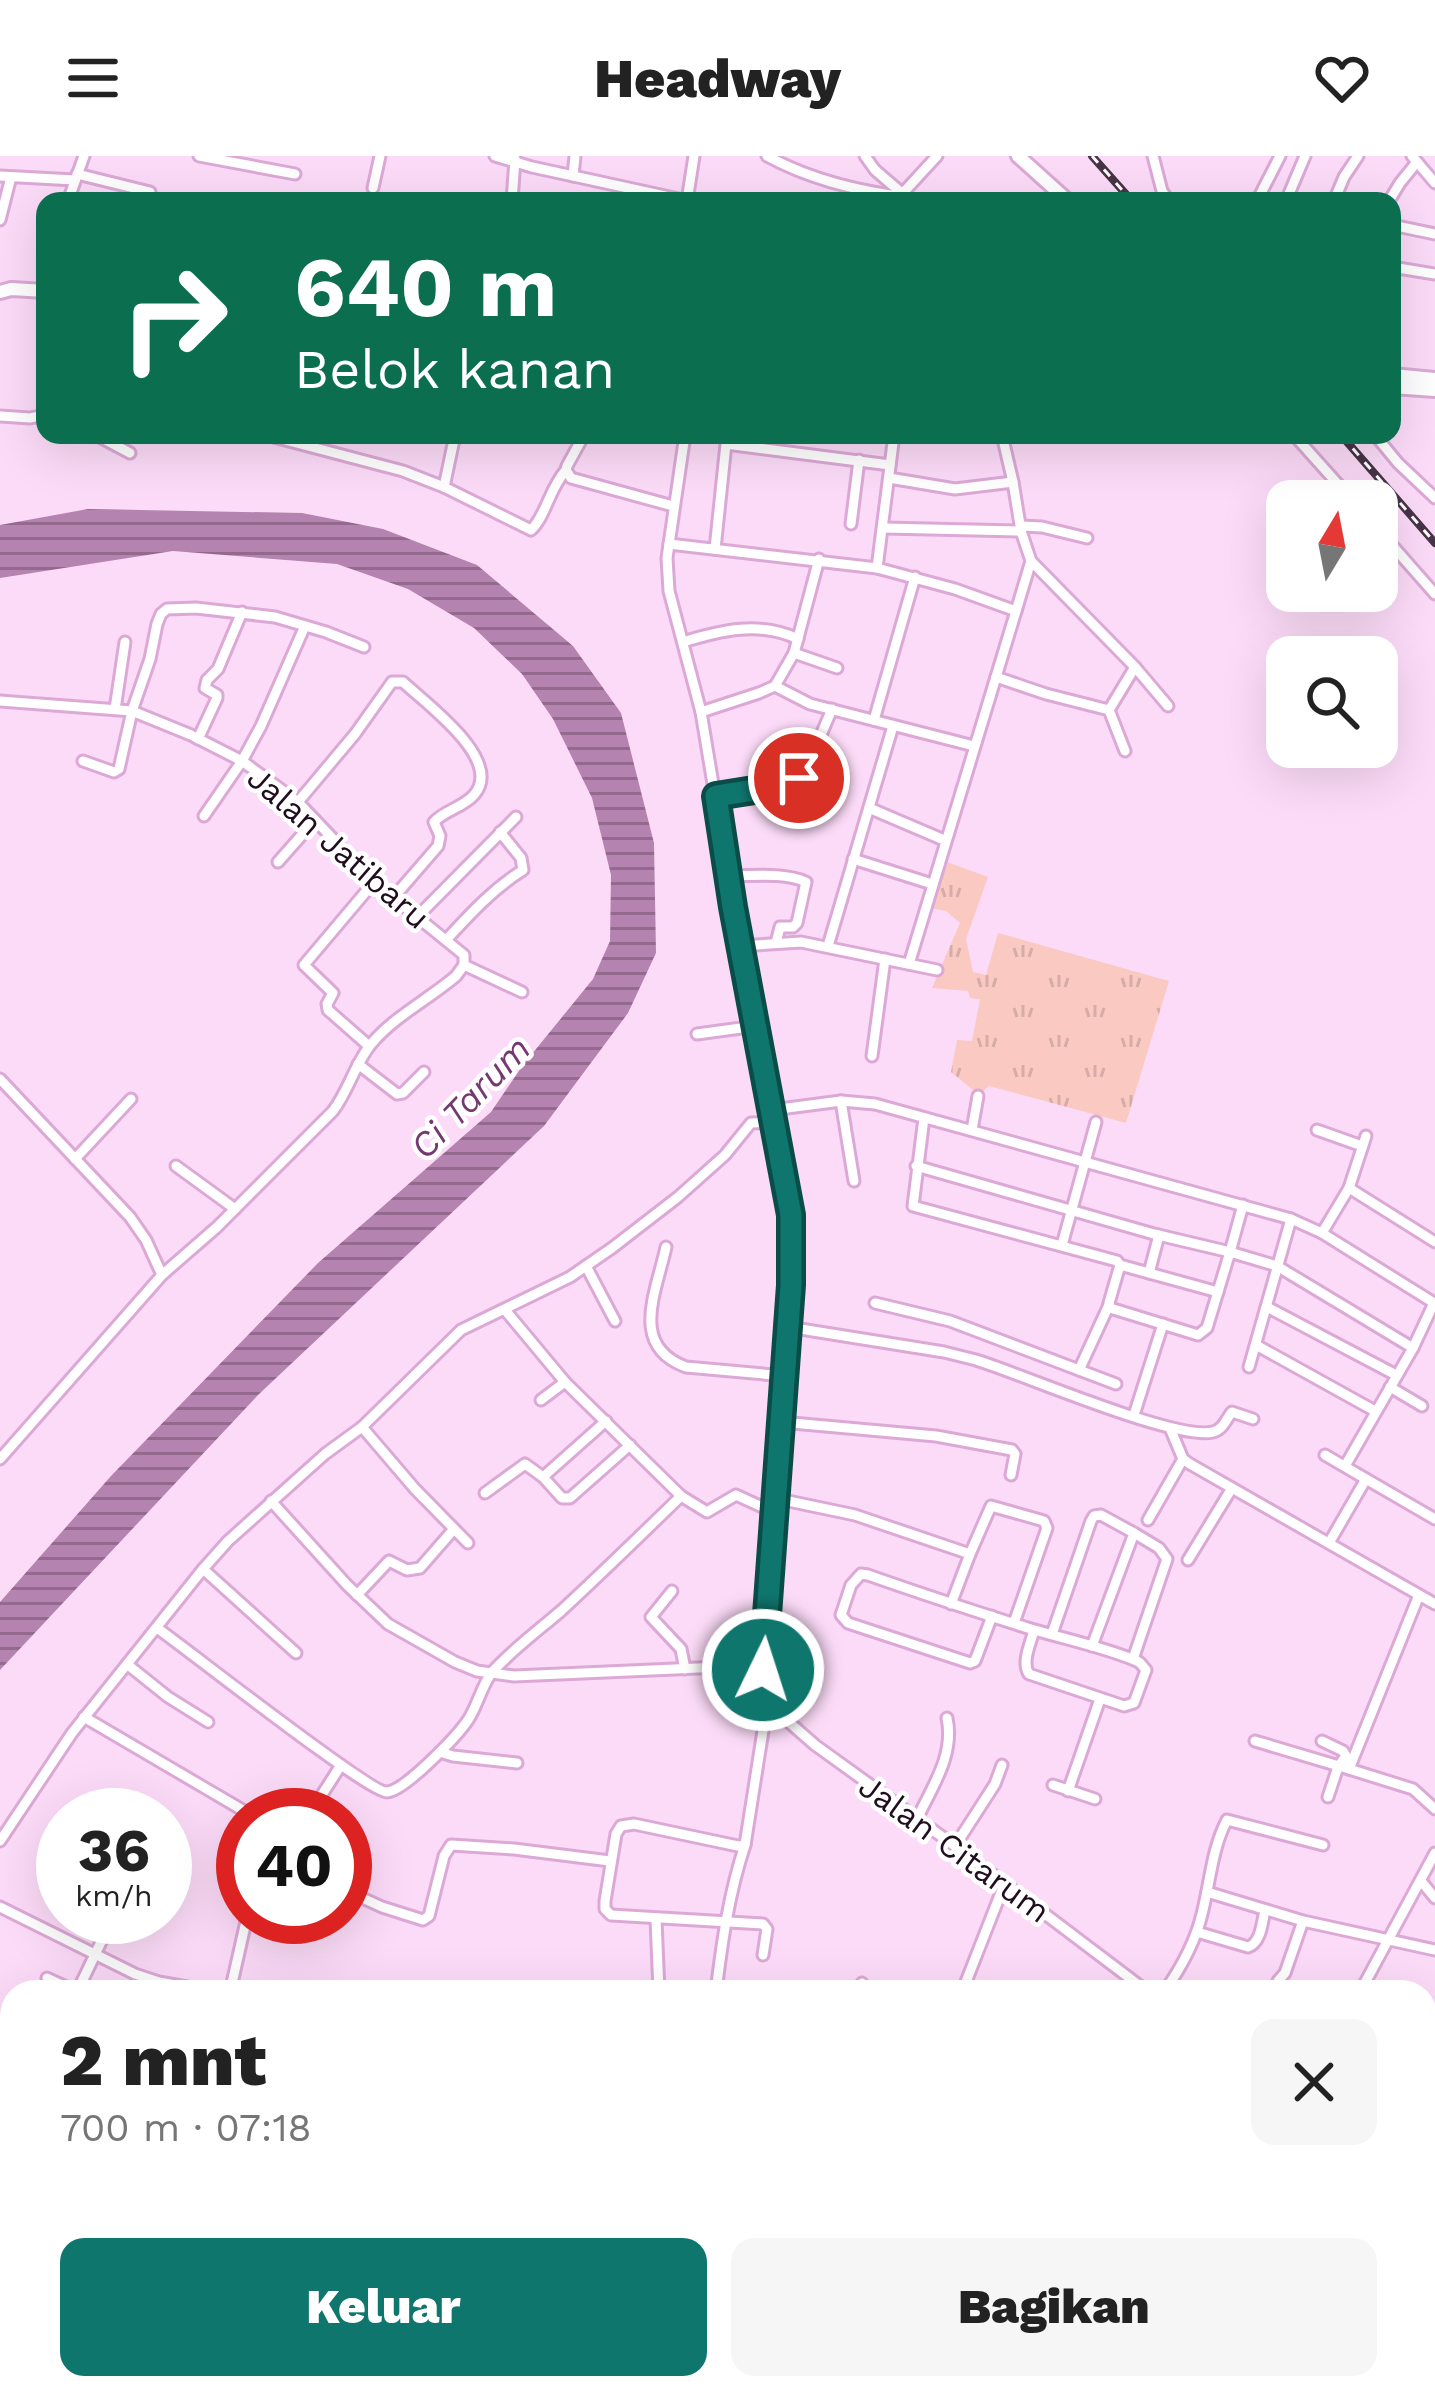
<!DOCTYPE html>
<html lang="id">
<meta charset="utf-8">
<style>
body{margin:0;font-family:"Work Sans",sans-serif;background:#f6f6f6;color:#222;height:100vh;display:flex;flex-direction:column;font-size:45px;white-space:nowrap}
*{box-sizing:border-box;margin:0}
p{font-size:39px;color:#767676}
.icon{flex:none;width:66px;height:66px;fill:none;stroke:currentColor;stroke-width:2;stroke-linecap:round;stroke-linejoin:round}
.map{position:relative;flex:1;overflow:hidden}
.details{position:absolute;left:0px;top:1824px;width:1437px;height:420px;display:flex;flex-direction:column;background:#fff;border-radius:36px 36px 0 0;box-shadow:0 12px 48px #0002}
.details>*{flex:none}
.banner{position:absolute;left:36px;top:36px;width:1365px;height:252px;border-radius:24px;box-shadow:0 12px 48px #0002;background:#0b6e4f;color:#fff;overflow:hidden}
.needle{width:78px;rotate:10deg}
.fabs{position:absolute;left:1266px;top:324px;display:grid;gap:24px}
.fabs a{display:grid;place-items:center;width:132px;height:132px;border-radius:24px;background:#fff;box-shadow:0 12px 48px #0002;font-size:60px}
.speed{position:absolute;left:36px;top:1632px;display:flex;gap:24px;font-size:60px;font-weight:700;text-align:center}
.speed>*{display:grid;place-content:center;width:156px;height:156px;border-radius:50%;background:#fff;box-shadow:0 12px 48px #0002;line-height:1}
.speed small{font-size:30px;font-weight:400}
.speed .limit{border:18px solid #d22;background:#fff;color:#111}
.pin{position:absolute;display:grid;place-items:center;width:102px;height:102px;color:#fff;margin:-51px;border:6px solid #fff;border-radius:50%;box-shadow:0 3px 12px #0007}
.me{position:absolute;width:132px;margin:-66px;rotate:4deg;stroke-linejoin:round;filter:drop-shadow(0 0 9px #0008)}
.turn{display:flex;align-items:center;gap:42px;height:252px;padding:0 60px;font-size:54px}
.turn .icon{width:156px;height:156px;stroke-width:2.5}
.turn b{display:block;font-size:84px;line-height:102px}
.round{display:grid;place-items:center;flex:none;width:126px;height:126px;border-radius:24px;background:#f6f6f6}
.head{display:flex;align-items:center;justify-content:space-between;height:204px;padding:0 60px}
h1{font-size:72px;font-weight:800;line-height:90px}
.button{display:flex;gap:24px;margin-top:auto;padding:24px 60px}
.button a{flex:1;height:138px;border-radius:24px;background:#0f766e;color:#fff;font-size:48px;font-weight:800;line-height:138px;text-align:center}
.button a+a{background:#f6f6f6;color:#222}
header{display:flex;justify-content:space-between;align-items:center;height:156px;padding:0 60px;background:#fff;font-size:54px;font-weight:800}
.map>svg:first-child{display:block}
.grass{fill:url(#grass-tufts)}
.water{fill:url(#water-rules)}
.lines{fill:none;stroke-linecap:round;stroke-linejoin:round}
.minor-casing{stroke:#dca9d6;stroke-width:15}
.major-casing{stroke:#dca9d6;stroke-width:18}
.minor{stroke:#fff;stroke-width:9}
.major{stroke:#fff;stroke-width:12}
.rail-casing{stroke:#483347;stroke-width:8}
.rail{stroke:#fff;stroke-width:3;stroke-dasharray:9;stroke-linecap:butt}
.route-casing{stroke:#0a4d48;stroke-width:30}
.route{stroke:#0f766e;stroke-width:21}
.labels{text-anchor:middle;stroke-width:9;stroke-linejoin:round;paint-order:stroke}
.street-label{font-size:33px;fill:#200e1f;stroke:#fff}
.water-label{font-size:36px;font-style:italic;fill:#753870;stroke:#fff}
</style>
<header><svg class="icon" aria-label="menu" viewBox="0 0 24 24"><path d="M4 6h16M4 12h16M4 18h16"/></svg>Headway<svg class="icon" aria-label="heart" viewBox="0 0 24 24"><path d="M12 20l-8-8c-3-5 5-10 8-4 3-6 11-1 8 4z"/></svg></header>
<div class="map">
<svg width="1435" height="2244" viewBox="0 0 1435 2244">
<defs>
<pattern id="grass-tufts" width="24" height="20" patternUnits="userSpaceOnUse" patternTransform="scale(3)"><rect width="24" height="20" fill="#facac2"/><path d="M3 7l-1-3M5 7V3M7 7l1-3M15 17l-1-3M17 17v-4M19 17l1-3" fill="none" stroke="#d6aca6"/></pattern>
<pattern id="water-rules" width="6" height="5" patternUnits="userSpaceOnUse" patternTransform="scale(3)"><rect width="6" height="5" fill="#b583af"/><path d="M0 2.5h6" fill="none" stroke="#936a8e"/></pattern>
</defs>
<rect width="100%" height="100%" fill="#fcdbf8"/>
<polygon class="grass" points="939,703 988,721 966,783 973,816 986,819 998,777 1169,825 1126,967 989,930 983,935 973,934 951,916 957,884 972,885 980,843 970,842 968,835 932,832 960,767 946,755 930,752"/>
<polygon class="water" points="88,353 302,357 383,373 477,409 573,490 621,557 654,687 656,797 628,857 544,970 258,1239 0,1514 0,1446 111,1320 318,1107 491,956 523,909 593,823 610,785 611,719 592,642 553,563 522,518 474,472 408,433 337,408 173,395 0,422 0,369"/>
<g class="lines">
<defs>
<g id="minor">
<polyline points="199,0 295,18"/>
<polyline points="495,0 532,11 688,45"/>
<path d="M767 0C809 23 858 35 905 41"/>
<polyline points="865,0 875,14 911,45"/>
<polyline points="1153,0 1162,35 1169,45"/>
<polyline points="1412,0 1435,27"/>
<polyline points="77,18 150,36"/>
<polyline points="0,20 75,24"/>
<polyline points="573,20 575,0"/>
<polyline points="373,32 380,0"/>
<polyline points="902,38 937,0"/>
<polyline points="1259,41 1280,0"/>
<polyline points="68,45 84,0"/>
<polyline points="512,45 515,3"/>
<polyline points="687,45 694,0"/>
<polyline points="1286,45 1305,0"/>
<polyline points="1334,45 1344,21 1358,0"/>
<polyline points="1389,45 1400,27 1417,6"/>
<polyline points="0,64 11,21"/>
<polyline points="1392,69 1435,78"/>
<polyline points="1392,111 1435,118"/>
<polyline points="0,260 30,262 45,259"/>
<polyline points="96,279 130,297"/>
<polyline points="208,279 218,279"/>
<path d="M266 279 403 315 444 331 531 374C546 360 549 333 566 314"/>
<polyline points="584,279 567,310 566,314 571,322 673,350"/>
<polyline points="685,279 667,402 669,435 701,556 740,790 791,1059 791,1129 770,1397 763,1529 774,1553 815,1589 955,1690 1148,1836"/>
<polyline points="1002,279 1013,326 1021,375 1031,405 1135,511 1168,550"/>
<polyline points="1294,279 1353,345"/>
<polyline points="1375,279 1398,307 1435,342"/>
<polyline points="415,280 416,279"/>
<polyline points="889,322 955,333 1013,326"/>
<polyline points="444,331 455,279"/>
<polyline points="851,368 859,304"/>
<polyline points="1021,370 1042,371 1087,382"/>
<polyline points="884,372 1021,375"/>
<polyline points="1377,372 1435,438"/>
<polyline points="669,388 877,412 955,433 1016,455 1031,405"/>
<polyline points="715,393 726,288 890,309"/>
<polyline points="877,412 894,279"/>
<path d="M683 486C721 474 760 465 798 483"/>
<polyline points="794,497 837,512"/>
<polyline points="996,521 1046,538 1109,554 1125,595"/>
<polyline points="775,530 794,497 819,403"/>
<polyline points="0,545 132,555 191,579 242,605 298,646 374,726 464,799 464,809 522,836"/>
<polyline points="115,553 125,486"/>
<polyline points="1109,554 1135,511"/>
<polyline points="701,556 759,537 775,530 810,548 974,590"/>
<polyline points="874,564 915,421"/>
<polyline points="198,583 217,542 217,539 205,532 207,524 218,513 242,456"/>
<polyline points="83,605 114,616 119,613 132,555 150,503 157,468 161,458 167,453 196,452 275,461 326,476 364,491"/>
<polyline points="716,640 767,632 804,619 832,553"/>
<path d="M298 646 355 578 392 526H403C425 547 505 604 474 639 462 652 445 654 434 666L440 680 438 690 393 742"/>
<polyline points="869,652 944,684"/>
<polyline points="204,660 242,605 261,570 305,470"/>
<polyline points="853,703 932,728"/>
<polyline points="278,706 315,664"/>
<path d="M728 720C754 720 784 716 806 726L797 767 793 771H780L776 787"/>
<polyline points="417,761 516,661"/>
<path d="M447 783C471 757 493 733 523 714L521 702 500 676"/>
<polyline points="740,790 801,786 937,814"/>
<polyline points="828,790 893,570"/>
<polyline points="909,808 1016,455"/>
<polyline points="697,878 756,870"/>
<polyline points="369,890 328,854 327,848 333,837 304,809 374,726"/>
<polyline points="872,900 885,803"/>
<polyline points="358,908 397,938 403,937 424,916"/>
<polyline points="0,923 130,1061 146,1084 162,1119"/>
<polyline points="841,945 854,1025"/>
<polyline points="772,954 841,945 875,948 1291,1063 1322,1077 1434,1147"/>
<polyline points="924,962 913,1050 1117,1105 1120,1109 1218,1136"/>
<polyline points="972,974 978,940"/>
<polyline points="1317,974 1362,990"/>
<polyline points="75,1003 131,943"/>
<polyline points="176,1010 235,1053"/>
<polyline points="916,1010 1154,1078 1230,1096 1243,1049"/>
<polyline points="1349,1032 1366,980"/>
<polyline points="1322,1077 1349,1032 1435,1086"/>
<polyline points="1062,1089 1096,966"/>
<path d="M666 1091C656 1137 629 1190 686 1211L785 1220"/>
<polyline points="1120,1109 1109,1147 1110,1152 1198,1179 1207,1172 1230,1096 1277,1110 1413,1192"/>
<polyline points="586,1110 615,1165"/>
<polyline points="1149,1117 1159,1079"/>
<polyline points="875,1147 950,1165 1079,1214"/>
<polyline points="1109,1149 1079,1214 1116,1228"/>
<polyline points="1267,1151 1396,1219"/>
<polyline points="505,1154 565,1226 681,1340 707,1356 736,1339 773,1356"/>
<path d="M788 1171 944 1196 976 1204C1022 1218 1175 1285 1213 1276 1223 1274 1226 1263 1232 1256L1253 1263"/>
<polyline points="1256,1189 1375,1255"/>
<polyline points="1249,1211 1291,1063"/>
<polyline points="1390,1231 1422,1250"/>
<polyline points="541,1244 565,1226"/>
<polyline points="1134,1259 1163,1168"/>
<polyline points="781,1266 936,1280 1012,1294 1015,1298 1011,1319"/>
<polyline points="362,1271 415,1333 468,1387"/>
<polyline points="1170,1272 1183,1303 1190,1308 1435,1448"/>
<polyline points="1325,1299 1366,1323 1329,1387"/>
<path d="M0 1303 162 1119 217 1071 333 955C349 934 355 907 372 887 395 860 429 843 456 820L464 809"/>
<polyline points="1345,1310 1413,1192 1434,1147"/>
<polyline points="543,1321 606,1265"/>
<polyline points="1366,1323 1435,1363"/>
<polyline points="485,1337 525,1308 543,1321 562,1342 570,1342 630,1289"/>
<polyline points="774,1342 855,1359 970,1398 951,1448"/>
<polyline points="271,1345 347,1429 388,1468 455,1506 477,1515 514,1520 721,1511 763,1513"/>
<polyline points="1148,1364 1183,1303"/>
<polyline points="970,1398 991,1350 1044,1365 1047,1372 1014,1467"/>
<polyline points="1188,1404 1232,1332"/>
<polyline points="203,1413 296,1497"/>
<polyline points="672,1435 651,1461 681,1493 685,1513"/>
<polyline points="357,1439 389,1405 407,1414 420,1412 454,1373"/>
<polyline points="1419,1439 1349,1613 1413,1633 1435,1653"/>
<path d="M992 1460 975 1505 970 1507 848 1467 841 1459 851 1429 861 1418 868 1419C922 1438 977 1456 1031 1473 1065 1483 1099 1490 1132 1503 1142 1507 1139 1506 1146 1514L1134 1547 1124 1550 1029 1518C1021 1506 1031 1487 1034 1474"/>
<path d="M157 1472C187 1493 369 1637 387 1636 405 1635 458 1579 468 1564 478 1549 482 1528 493 1515 513 1493 539 1474 562 1454 602 1417 641 1379 681 1340"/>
<polyline points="1052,1478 1091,1365 1094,1360 1101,1359 1134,1377 1092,1490"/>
<polyline points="1133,1503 1167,1403 1159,1392 1134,1377"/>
<polyline points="128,1509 168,1541 208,1566"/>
<polyline points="84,1561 251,1659"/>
<polyline points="1255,1585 1349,1613"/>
<polyline points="1322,1585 1343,1595 1346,1600 1338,1611 1328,1641"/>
<polyline points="440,1596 453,1600 517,1607"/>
<polyline points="1053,1629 1095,1643"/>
<polyline points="1068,1635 1100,1543"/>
<polyline points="309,1659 341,1609"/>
<path d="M917 1663C932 1631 955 1599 947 1562"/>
<polyline points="0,1685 72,1577 203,1413 228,1385 325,1298 362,1271 461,1174 570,1121 612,1092 678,1041 725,999 751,967 774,966"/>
<polyline points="955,1690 995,1628 1002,1609"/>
<polyline points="1421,1725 1435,1742"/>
<polyline points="345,1734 382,1751 423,1764 429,1760 444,1700 451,1689 514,1693 610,1705"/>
<polyline points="1207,1736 1303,1765 1435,1794"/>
<polyline points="0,1751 135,1818 159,1826 209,1835 304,1836"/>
<polyline points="656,1763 659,1836"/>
<path d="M1197 1776 1248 1791C1261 1787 1262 1767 1265 1754"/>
<polyline points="763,1799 767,1773 763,1768 611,1759 605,1753 605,1745 616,1678 621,1670 634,1668 738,1690 745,1689 768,1543"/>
<polyline points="47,1822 77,1836 113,1761"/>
<polyline points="1278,1825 1285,1817 1303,1765"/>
<polyline points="230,1836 247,1761"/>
<path d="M716 1836C722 1786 729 1737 745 1689"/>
<polyline points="860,1836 862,1827"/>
<polyline points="962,1836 1004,1729"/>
<path d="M1164 1836C1181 1812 1195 1787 1202 1758 1210 1727 1212 1692 1227 1664L1323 1689"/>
<polyline points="1360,1836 1435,1697"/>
<polyline points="0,1881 12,1884"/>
<polyline points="1425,1935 1435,1942"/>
<polyline points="0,2004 12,2003"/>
<polyline points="1425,2150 1435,2169"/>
<polyline points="466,2232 467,2244"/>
<polyline points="651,2232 651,2244"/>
<polyline points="946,2236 956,2232"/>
<path d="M144 2244 147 2240C172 2234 198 2235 224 2236 290 2239 359 2244 424 2232"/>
<polyline points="874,2244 875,2232"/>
<polyline points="1001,2244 1001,2232"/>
<polyline points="1138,2244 1138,2232"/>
<polyline points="1180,2244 1182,2232"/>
<polyline points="1192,2244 1222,2240"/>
</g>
<g id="major">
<polyline points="1018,0 1068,45"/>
<polyline points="0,136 11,133 45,135"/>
<polyline points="1392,219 1435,223"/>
<polyline points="1392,231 1435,234"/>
</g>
</defs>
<use href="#minor" class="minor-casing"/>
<use href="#major" class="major-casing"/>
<use href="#minor" class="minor"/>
<use href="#major" class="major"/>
<defs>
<g id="rail">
<polyline points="1092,0 1132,45"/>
<polyline points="1341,279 1435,387"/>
</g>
</defs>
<use href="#rail" class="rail-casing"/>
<use href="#rail" class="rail"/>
</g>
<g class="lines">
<defs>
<polyline id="route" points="763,1514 791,1129 791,1059 733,751 716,640 767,632 799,622"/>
</defs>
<use href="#route" class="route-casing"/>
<use href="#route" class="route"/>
</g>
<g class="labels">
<g class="street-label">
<text transform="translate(339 691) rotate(41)" y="12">Jalan Jatibaru</text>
<text transform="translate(955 1692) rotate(36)" y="12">Jalan Citarum</text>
</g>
<g class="water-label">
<text transform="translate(470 941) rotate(-46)" y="13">Ci Tarum</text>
</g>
</g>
</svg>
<div class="fabs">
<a><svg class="needle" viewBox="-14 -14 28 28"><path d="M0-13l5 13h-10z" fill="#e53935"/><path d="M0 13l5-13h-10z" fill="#767676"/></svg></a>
<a><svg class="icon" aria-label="search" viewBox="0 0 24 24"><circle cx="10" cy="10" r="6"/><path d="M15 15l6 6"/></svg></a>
</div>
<div class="speed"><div>36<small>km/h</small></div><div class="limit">40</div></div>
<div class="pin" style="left:799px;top:622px;background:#d93025"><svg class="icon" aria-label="arrive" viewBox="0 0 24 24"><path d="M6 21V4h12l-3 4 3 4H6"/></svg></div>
<svg class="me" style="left:763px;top:1514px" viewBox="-20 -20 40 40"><circle r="17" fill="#0f766e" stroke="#fff" stroke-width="3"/><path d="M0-11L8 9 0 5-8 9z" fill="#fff"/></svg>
<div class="banner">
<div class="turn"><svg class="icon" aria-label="right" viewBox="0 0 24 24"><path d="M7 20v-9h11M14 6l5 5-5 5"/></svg><div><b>640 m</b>Belok kanan</div></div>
</div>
<section class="details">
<div class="head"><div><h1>2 mnt</h1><p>700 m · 07:18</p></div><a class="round"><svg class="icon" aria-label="close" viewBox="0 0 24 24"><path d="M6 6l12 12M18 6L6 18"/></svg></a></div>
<div class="button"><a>Keluar</a><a>Bagikan</a></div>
</section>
</div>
